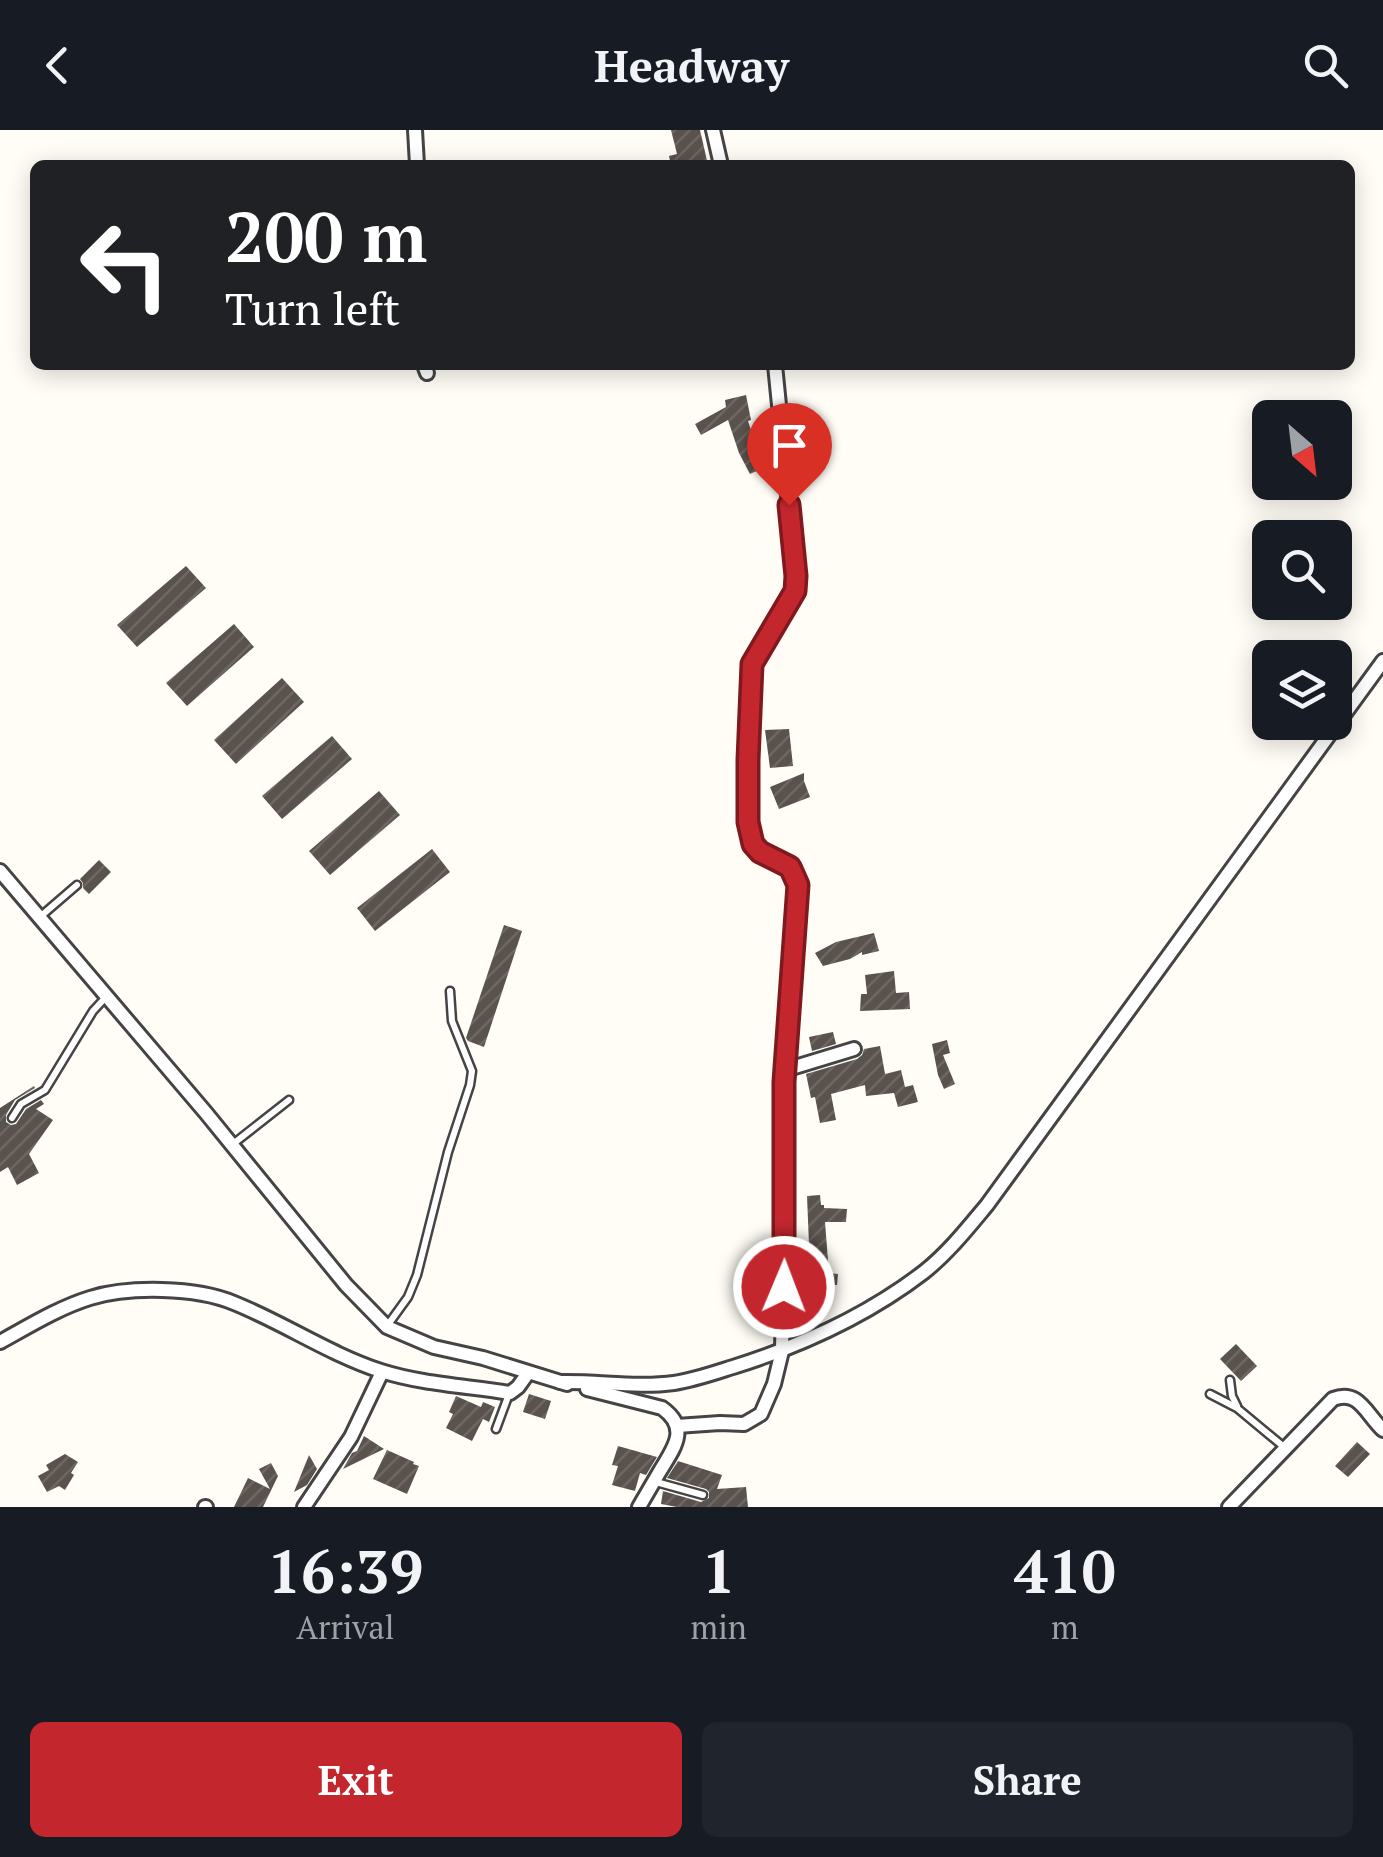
<!DOCTYPE html>
<style>
body{margin:0;font-family:"PT Serif",serif;background:#20242c;color:#f1f3f6;height:100vh;display:flex;flex-direction:column;font-size:38px;white-space:nowrap}
*{box-sizing:border-box;margin:0}
p{font-size:32px;color:#9ea1a6}
.icon{flex:none;width:55px;height:55px;fill:none;stroke:currentColor;stroke-width:2;stroke-linecap:round;stroke-linejoin:round}
.map{position:relative;height:1377px;overflow:hidden}
.drawer{display:flex;flex-direction:column;background:#171b24;flex:1}
.drawer>*{flex:none}
.banner{position:absolute;left:30px;top:30px;width:1325px;height:210px;border-radius:15px;box-shadow:0 5px 25px #0003;background:#202124;color:#fff;overflow:hidden}
.needle{width:65px;rotate:152deg}
.buttons{position:absolute;left:1252px;top:270px;display:grid;gap:20px}
.buttons a{display:grid;place-items:center;width:100px;height:100px;border-radius:15px;background:#171b24;box-shadow:0 5px 25px #0003;font-size:50px}
.pin{position:absolute;display:grid;place-items:center;width:85px;height:85px;color:#fff;margin:-102px -42px;border-radius:50% 50% 50% 0;rotate:-45deg;box-shadow:0 0 10px #0007}
.pin .icon{rotate:45deg}
.me{position:absolute;width:110px;margin:-55px;rotate:1deg;stroke-linejoin:round;filter:drop-shadow(0 0 8px #0008)}
.turn{display:flex;align-items:center;gap:35px;height:210px;padding:0 30px;font-size:45px}
.turn .icon{width:130px;height:130px;stroke-width:2.5}
.turn b{display:block;font-size:70px;line-height:85px}
.eta{display:flex;justify-content:space-evenly;align-items:center;height:170px;text-align:center}
.eta b{font-size:60px;font-weight:800;line-height:70px}
.button{display:flex;gap:20px;margin-top:auto;padding:20px 30px}
.button a{flex:1;height:115px;border-radius:15px;background:#c4262e;color:#fff;font-size:40px;font-weight:800;line-height:115px;text-align:center}
.button a+a{background:#20242c;color:#f1f3f6}
header{display:flex;justify-content:space-between;align-items:center;height:130px;padding:0 30px;background:#171b24;font-size:45px;font-weight:800}
.map>svg:first-child{display:block}
.building{fill:url(#building-hatch)}
.lines{fill:none;stroke-linecap:round;stroke-linejoin:round}
.lane-casing{stroke:#444;stroke-width:11}
.street-casing{stroke:#444;stroke-width:18}
.lane{stroke:#fff;stroke-width:6}
.street{stroke:#fff;stroke-width:12}
.route-casing{stroke:#7f191e;stroke-width:25}
.route{stroke:#c4262e;stroke-width:18}
</style>
<header><svg class="icon" aria-label="back" viewBox="0 0 24 24"><path d="M15 5l-7 7 7 7"/></svg>Headway<svg class="icon" aria-label="search" viewBox="0 0 24 24"><circle cx="10" cy="10" r="6"/><path d="M15 15l6 6"/></svg></header>
<div class="map">
<svg width="1383" height="1377" viewBox="0 0 1383 1377">
<defs>
<pattern id="building-hatch" width="6" height="6" patternUnits="userSpaceOnUse" patternTransform="scale(2.5)"><rect width="6" height="6" fill="#5a524d"/><path d="M-1 1l2-2M0 6l6-6M5 7l2-2" fill="none" stroke="#6d6662"/></pattern>
</defs>
<rect width="100%" height="100%" fill="#fffdf5"/>
<g class="building">
<polygon points="671,0 700,0 708,35 671,35 669,26 677,24"/>
<polygon points="746,265 751,290 748,291 763,338 750,344 739,323 728,290 701,305 695,294 726,277 725,270"/>
<polygon points="186,436 206,458 137,517 117,495"/>
<polygon points="234,494 254,517 187,576 166,553"/>
<polygon points="282,548 304,572 236,634 214,610"/>
<polygon points="789,599 793,636 770,638 765,600"/>
<polygon points="332,606 352,629 282,689 262,666"/>
<polygon points="804,643 804,651 810,667 779,679 770,657"/>
<polygon points="379,661 400,685 330,745 309,721"/>
<polygon points="432,719 450,742 375,801 357,778"/>
<polygon points="99,730 111,742 89,764 83,758 83,753 80,749"/>
<polygon points="504,795 522,801 484,917 468,911 466,908"/>
<polygon points="874,803 879,821 862,825 862,822 850,829 823,836 815,823 836,812"/>
<polygon points="894,841 896,863 909,862 910,879 860,881 861,864 867,864 865,845"/>
<polygon points="833,902 836,914 812,921 809,907"/>
<polygon points="947,910 950,923 943,925 955,954 944,959 938,945 932,914"/>
<polygon points="880,916 885,944 901,940 905,957 913,955 918,972 898,977 894,963 866,966 865,955 831,964 836,990 820,993 815,967 811,968 806,944 857,929 862,925 864,919"/>
<polygon points="34,956 35,958 15,970 6,985 6,992 11,995 16,994 26,979 41,970 44,974 36,979 53,990 29,1024 39,1043 17,1055 8,1037 0,1042 0,978"/>
<polygon points="820,1065 821,1075 824,1075 824,1078 847,1079 846,1092 825,1092 829,1143 838,1144 837,1155 824,1154 825,1163 798,1167 794,1141 810,1139 807,1066"/>
<polygon points="1236,1214 1257,1236 1241,1251 1220,1229"/>
<polygon points="529,1264 551,1271 545,1289 523,1282"/>
<polygon points="456,1266 481,1277 483,1272 495,1277 489,1292 483,1289 472,1311 446,1298 453,1284 449,1282"/>
<polygon points="364,1306 384,1319 343,1339 352,1323 357,1321"/>
<polygon points="1357,1312 1370,1324 1348,1347 1335,1336"/>
<polygon points="618,1316 657,1327 646,1345 640,1343 635,1361 612,1355 618,1336 612,1335"/>
<polygon points="387,1320 414,1332 413,1334 419,1336 407,1364 373,1349"/>
<polygon points="65,1324 78,1332 71,1343 74,1345 65,1360 59,1356 47,1362 38,1346 49,1340 46,1335"/>
<polygon points="309,1325 317,1339 307,1355 294,1362"/>
<polygon points="678,1331 722,1345 717,1359 746,1357 748,1377 677,1377 661,1374 663,1361 701,1372 709,1368 709,1362 706,1359 667,1348"/>
<polygon points="271,1333 278,1346 263,1377 234,1377 248,1348 270,1359 259,1339"/>
</g>
<g class="lines">
<defs>
<g id="lane">
<polyline points="41,786 77,755"/>
<polyline points="12,988 21,974 45,960 93,881 106,867"/>
<polyline points="233,1014 289,970"/>
<polyline points="387,1196 408,1167 417,1145 448,1022 470,955 472,941 452,891 450,861"/>
<polyline points="1230,1250 1232,1266 1237,1276"/>
<polyline points="1210,1264 1237,1278 1284,1317"/>
<polyline points="496,1299 509,1264"/>
<polyline points="656,1352 703,1365"/>
</g>
<g id="street">
<polyline points="415,0 417,35"/>
<polyline points="713,0 721,35"/>
<polyline points="424,235 427,243"/>
<polyline points="0,741 206,983 346,1155 387,1197 434,1217 483,1228 567,1254"/>
<polyline points="785,940 854,919"/>
<path d="M0 1212C29 1196 58 1178 90 1168 129 1156 196 1157 234 1173 284 1193 329 1224 381 1241 422 1254 467 1256 510 1263L518 1257 528 1243"/>
<path d="M560 1252C599 1251 636 1258 674 1253 694 1250 714 1243 733 1237 800 1216 868 1185 924 1142 948 1123 967 1099 987 1075L1383 531"/>
<path d="M587 1259 662 1278C690 1298 674 1318 660 1341 653 1353 646 1365 639 1377"/>
<path d="M677 1296 720 1293 744 1294 761 1284 774 1254 782 1221 785 1073 784 951 798 755C787 722 760 735 751 709 744 692 746 552 752 533 754 526 760 520 765 514 779 493 794 470 796 445L775 235"/>
<polyline points="205,1377 206,1377"/>
<polyline points="304,1377 351,1307 382,1242"/>
<path d="M1229 1377 1333 1269C1359 1259 1366 1284 1383 1300"/>
</g>
</defs>
<use href="#lane" class="lane-casing"/>
<use href="#street" class="street-casing"/>
<use href="#lane" class="lane"/>
<use href="#street" class="street"/>
</g>
<g class="lines">
<defs>
<polyline id="route" points="784,1157 784,952 798,755 790,737 760,722 753,714 748,692 748,630 752,534 795,461 796,446 789,375"/>
</defs>
<use href="#route" class="route-casing"/>
<use href="#route" class="route"/>
</g>
</svg>
<div class="buttons">
<a><svg class="needle" viewBox="-14 -14 28 28"><path d="M0-13l5 13h-10z" fill="#e53935"/><path d="M0 13l5-13h-10z" fill="#9ea1a6"/></svg></a>
<a><svg class="icon" aria-label="search" viewBox="0 0 24 24"><circle cx="10" cy="10" r="6"/><path d="M15 15l6 6"/></svg></a>
<a><svg class="icon" aria-label="layers" viewBox="0 0 24 24"><path d="M12 4l9 5-9 5-9-5zM3 14l9 5 9-5"/></svg></a>
</div>
<div class="pin" style="left:789px;top:375px;background:#d93025"><svg class="icon" aria-label="arrive" viewBox="0 0 24 24"><path d="M6 21V4h12l-3 4 3 4H6"/></svg></div>
<svg class="me" style="left:784px;top:1157px" viewBox="-20 -20 40 40"><circle r="17" fill="#c4262e" stroke="#fff" stroke-width="3"/><path d="M0-11L8 9 0 5-8 9z" fill="#fff"/></svg>
<div class="banner">
<div class="turn"><svg class="icon" aria-label="left" viewBox="0 0 24 24"><path d="M17 20v-9H6M10 6l-5 5 5 5"/></svg><div><b>200 m</b>Turn left</div></div>
</div>
</div>
<section class="drawer">
<div class="eta">
<div><b>16:39</b><p>Arrival</p></div>
<div><b>1</b><p>min</p></div>
<div><b>410</b><p>m</p></div>
</div>
<div class="button"><a>Exit</a><a>Share</a></div>
</section>
